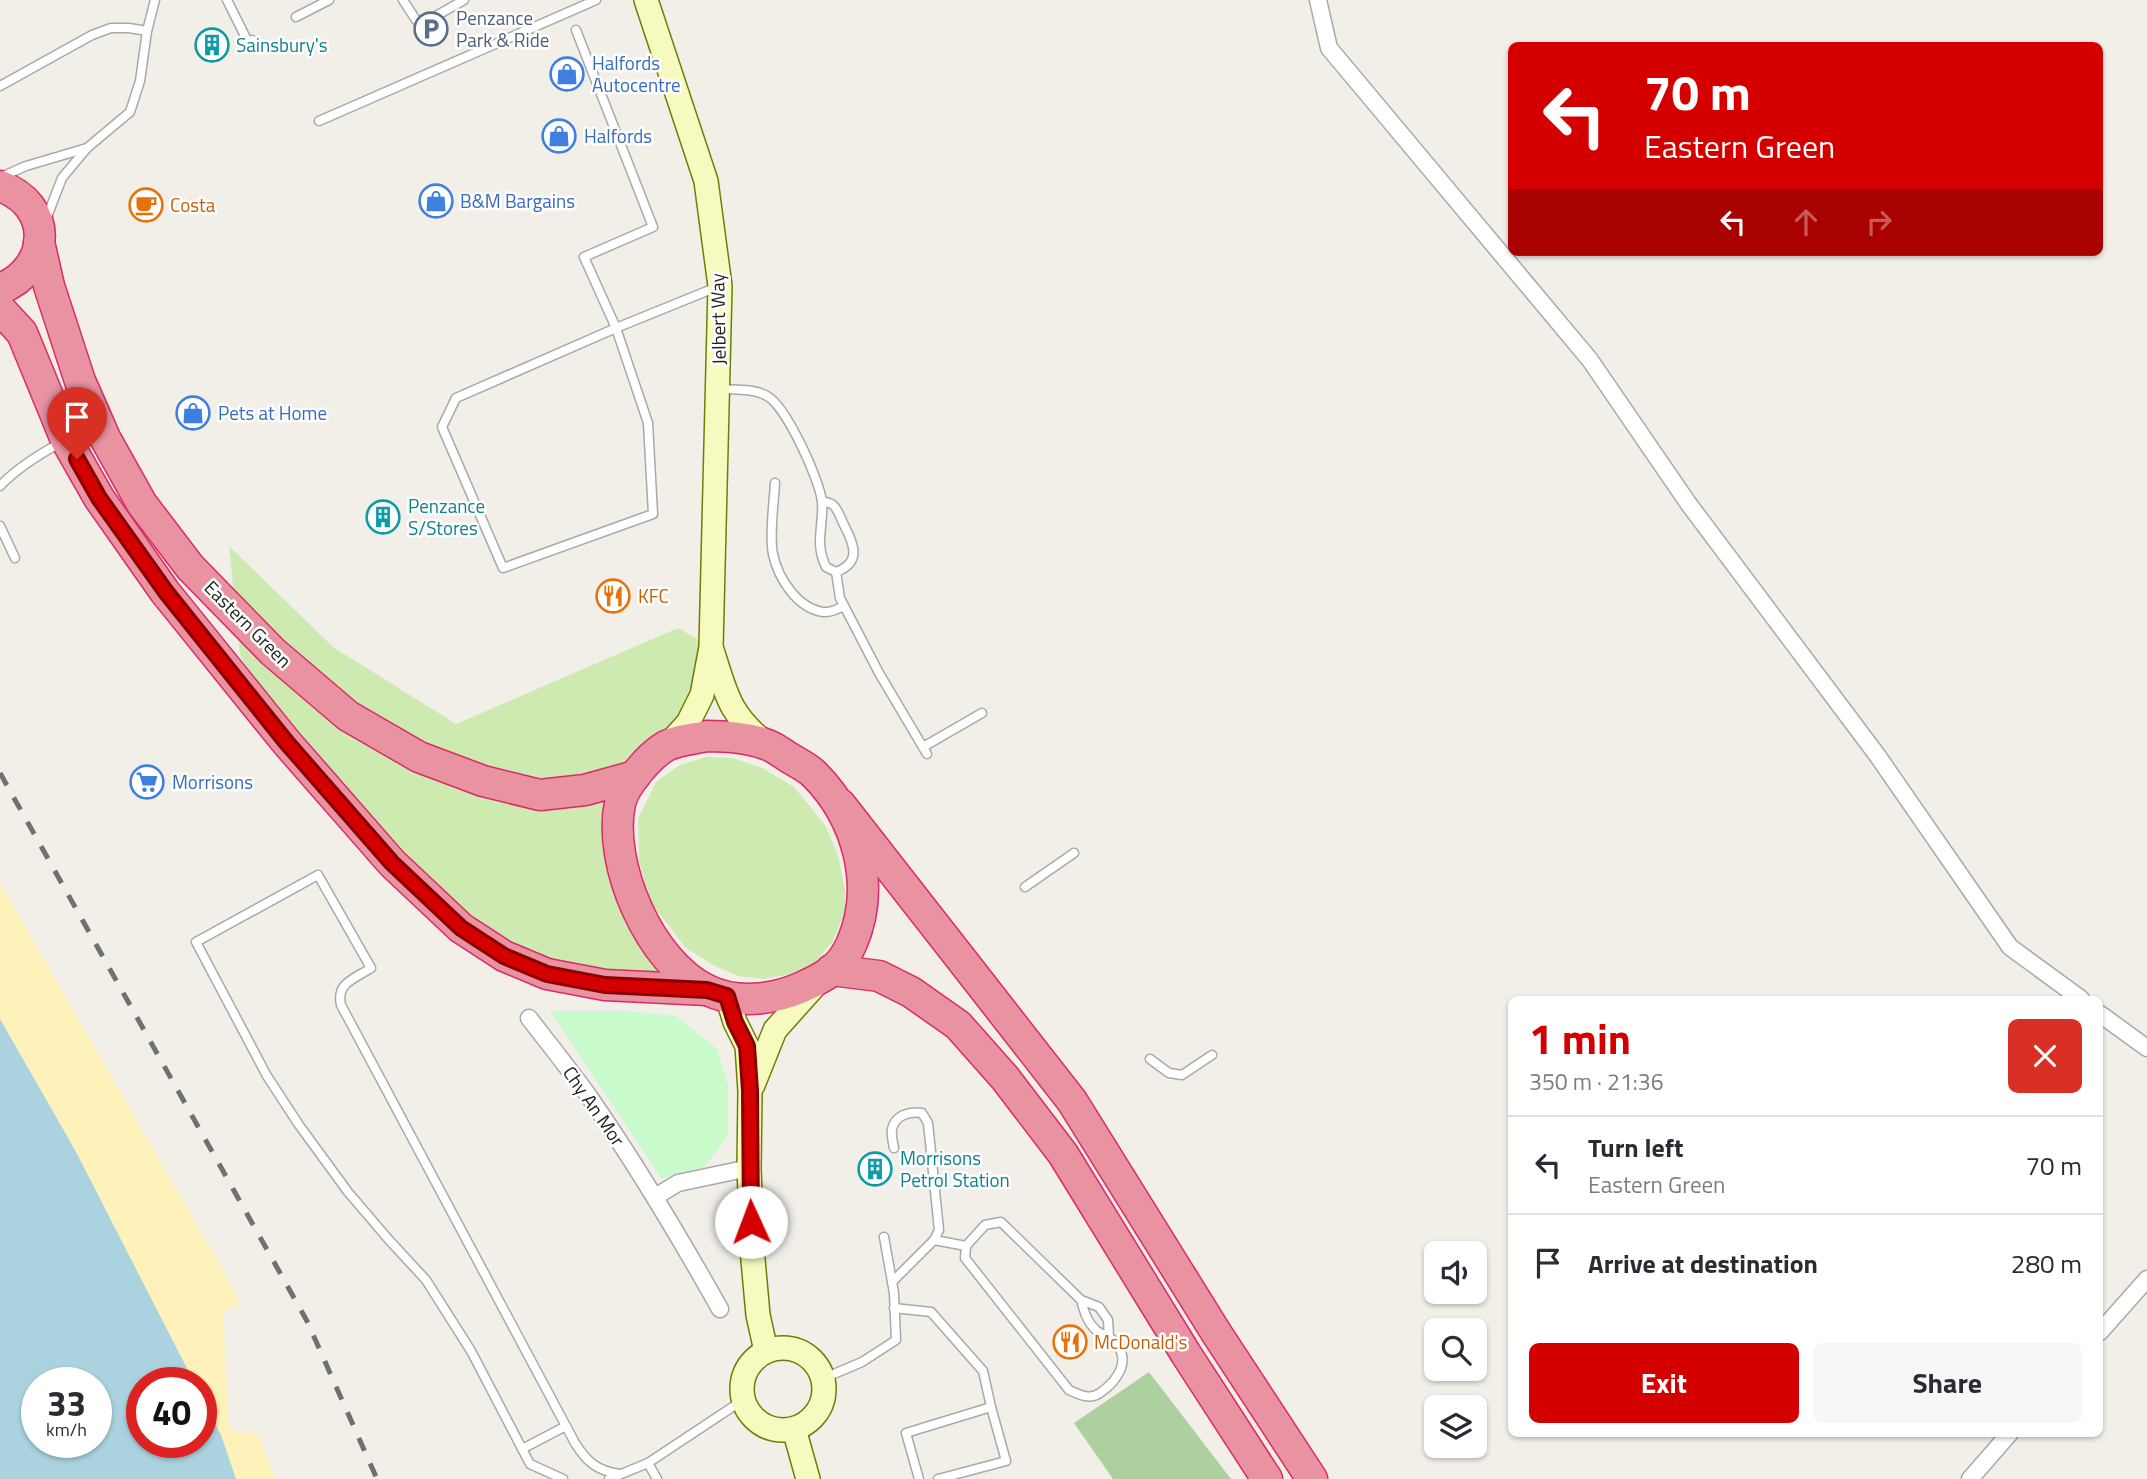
<!DOCTYPE html>
<meta charset="utf-8">
<style>
body{margin:0;font-family:"Titillium Web",sans-serif;background:#f7f7f7;color:#2b2b33;height:100vh;display:flex;flex-direction:column;font-size:26px;white-space:nowrap}
*{box-sizing:border-box;margin:0}
p{font-size:23px;color:#7c7c81}
.icon{flex:none;width:38px;height:38px;fill:none;stroke:currentColor;stroke-width:2;stroke-linecap:round;stroke-linejoin:round}
.map{position:relative;flex:1;overflow:hidden}
.sheet{position:absolute;left:1508px;top:996px;width:595px;height:441px;display:flex;flex-direction:column;background:#fff;border-radius:10px;box-shadow:0 2px 5px #0004}
.sheet>*{flex:none}
.guide{position:absolute;left:1508px;top:42px;width:595px;height:214px;border-radius:10px;box-shadow:0 2px 5px #0004;background:#d40000;color:#fff;overflow:hidden}
.fabs{position:absolute;left:1424px;top:1241px;display:grid;gap:14px}
.fabs a{display:grid;place-items:center;width:63px;height:63px;border-radius:10px;background:#fff;box-shadow:0 2px 5px #0004;font-size:35px}
.speed{position:absolute;left:21px;top:1367px;display:flex;gap:14px;font-size:35px;font-weight:700;text-align:center}
.speed>*{display:grid;place-content:center;width:91px;height:91px;border-radius:50%;background:#fff;box-shadow:0 2px 5px #0004;line-height:1}
.speed small{font-size:18px;font-weight:400}
.speed .limit{border:10px solid #d22;background:#fff;color:#111}
.pin{position:absolute;display:grid;place-items:center;width:60px;height:60px;color:#fff;margin:-72px -30px;border-radius:50% 50% 50% 0;rotate:-45deg;box-shadow:0 0 7px #0007}
.pin .icon{rotate:45deg}
.me{position:absolute;width:77px;margin:-38px;rotate:358deg;stroke-linejoin:round;filter:drop-shadow(0 0 5px #0008)}
.turn{display:flex;align-items:center;gap:24px;height:147px;padding:0 21px;font-size:32px}
.turn .icon{width:91px;height:91px;stroke-width:2.5}
.turn b{display:block;font-size:49px;line-height:60px}
.lanes{display:flex;align-items:center;height:66px;padding:0 21px;background:#0003;justify-content:center;gap:35px;direction:ltr}
.lanes .off{opacity:.35}
.round{display:grid;place-items:center;flex:none;width:74px;height:74px;border-radius:10px;background:#f7f7f7}
.overview{display:flex;align-items:center;justify-content:space-between;height:119px;padding:0 21px}
h1{font-size:42px;font-weight:700;line-height:52px;color:#d40000}
.cta{display:flex;gap:14px;margin-top:auto;padding:14px 21px}
.cta a{flex:1;height:80px;border-radius:10px;background:#d40000;color:#fff;font-size:28px;font-weight:700;line-height:80px;text-align:center}
.cta a+a{background:#f7f7f7;color:#2b2b33}
ul{padding:0;list-style:none}
li{display:flex;align-items:center;gap:21px;height:98px;padding:0 21px;border-top:2px solid #e1e1e2}
li div{flex:1}
li b{display:block;font-size:26px}
li em{font-style:normal}
.map>svg:first-child{display:block}
.grass{fill:#cdebb0}
.forest{fill:#add19e}
.sand{fill:#fff1ba;fill-rule:evenodd}
.park{fill:#c8facc}
.water{fill:#aad3df;fill-rule:evenodd}
.lines{fill:none;stroke-linecap:round;stroke-linejoin:round}
.lane-casing{stroke:#a9a9a9;stroke-width:11}
.street-casing{stroke:#a9a9a9;stroke-width:19}
.secondary-casing{stroke:#707d05;stroke-width:26}
.highway-casing{stroke:#dc2a67;stroke-width:33}
.lane{stroke:#fff;stroke-width:8}
.street{stroke:#fff;stroke-width:16}
.secondary{stroke:#f7fabf;stroke-width:23}
.highway{stroke:#e892a2;stroke-width:30}
.rail{stroke:#707070;stroke-width:5;stroke-dasharray:14 14;stroke-linecap:butt}
.route-casing{stroke:#8a0000;stroke-width:18}
.route{stroke:#d40000;stroke-width:12}
.labels{text-anchor:middle;stroke-width:5;stroke-linejoin:round;paint-order:stroke}
.service-label{font-size:19px;fill:#4e5e75;stroke:#fff;text-anchor:start}
.culture-label{font-size:19px;fill:#0d838f;stroke:#fff;text-anchor:start}
.shop-label{font-size:19px;fill:#366cbe;stroke:#fff;text-anchor:start}
.food-label{font-size:19px;fill:#c56008;stroke:#fff;text-anchor:start}
.street-label{font-size:19px;fill:#222;stroke:#fff}
</style>
<div class="map">
<svg width="2147" height="1479" viewBox="0 0 2147 1479">
<rect width="100%" height="100%" fill="#f2efe9"/>
<g class="grass">
<polygon points="229,546 333,647 456,724 678,628 711,647 702,695 635,776 624,876 707,990 499,952 287,743 240,655"/>
<polygon points="706,757 733,758 762,768 794,787 825,825 838,855 845,890 845,911 833,941 814,964 791,974 765,979 738,976 713,965 686,948 649,900 639,860 638,819 656,782 680,765"/>
</g>
<polygon class="forest" points="1149,1372 1231,1479 1113,1479 1074,1423"/>
<path class="sand" d="M0 883 236 1293 239 1304 223 1312 229 1429 259 1435 275 1479H0ZM37 1382H96V1442H37ZM142 1382H201V1442H142Z"/>
<polygon class="park" points="550,1011 628,1011 676,1016 717,1049 728,1084 728,1135 705,1166 662,1179"/>
<path class="water" d="M0 1019 75 1150 194 1382H142V1442H201V1396L221 1435 236 1479H0ZM37 1382H96V1442H37Z"/>
<g class="lines">
<defs>
<g id="lane">
<polyline points="227,0 248,42 252,40"/>
<polyline points="403,0 416,20 427,21 464,0"/>
<polyline points="296,17 329,0"/>
<polyline points="576,30 653,227 584,257 616,328 717,287"/>
<polyline points="0,86 92,35 111,28 129,28 147,31"/>
<polyline points="319,121 596,0"/>
<polyline points="1,177 26,166 87,148"/>
<polyline points="45,222 62,178 87,148 130,112 140,81 147,31 155,0"/>
<polygon points="616,328 648,423 653,514 503,568 442,427 456,398"/>
<path d="M719 389C734 390 754 388 767 396 786 406 820 480 822 502 824 526 814 542 826 567L836 572C862 562 854 544 844 525 841 519 838 509 833 505 831 503 825 502 822 501"/>
<path d="M775 483C774 502 769 536 773 554 778 578 797 608 823 612 831 613 837 609 844 606"/>
<path d="M0 486C17 468 38 455 60 443"/>
<polyline points="0,526 15,558"/>
<polyline points="836,572 840,598 879,673 927,754"/>
<polyline points="923,747 982,713"/>
<polyline points="1025,887 1074,853"/>
<polyline points="1150,1059 1169,1073 1182,1075 1212,1055"/>
<polyline points="934,1240 966,1246"/>
<path d="M892 1282 934 1240 939 1230 928 1123 922 1113C910 1111 895 1115 892 1129 891 1135 893 1143 894 1148"/>
<path d="M1081 1300C1084 1311 1087 1322 1096 1330 1102 1335 1109 1335 1115 1342 1132 1361 1117 1381 1100 1393 1090 1400 1080 1395 1069 1390L965 1258 966 1246 985 1225 1001 1222 1081 1300 1099 1307 1108 1320 1109 1337"/>
<polyline points="894,1308 931,1312 983,1371 991,1407 1006,1461 938,1479"/>
<polyline points="822,1379 862,1362 896,1340 894,1293 884,1237"/>
<polyline points="522,1449 566,1426"/>
<polyline points="648,1463 657,1479"/>
<path d="M563 1479 530 1464 471 1351 426 1280 389 1240 348 1192 299 1125 267 1076 196 942 318 875 371 968C354 979 336 983 341 1005L575 1443C587 1462 597 1471 620 1474"/>
<polyline points="609,1479 648,1463 743,1400"/>
<polyline points="919,1479 906,1433 991,1407"/>
</g>
<g id="street">
<polyline points="1318,0 1329,48 1590,360 1688,503 1877,755 2010,947 2081,999"/>
<polyline points="2100,1014 2147,1048"/>
<path d="M529 1018C549 1044 569 1069 588 1095 636 1164 679 1236 720 1309"/>
<polyline points="655,1197 678,1183 749,1168"/>
<polyline points="2100,1332 2147,1279"/>
<polyline points="1970,1479 2010,1433"/>
</g>
<g id="secondary">
<polyline points="646,0 706,181 720,286 711,647 702,695 688,723 668,745"/>
<path d="M712 650C726 693 728 713 765 743"/>
<polyline points="727,996 735,1022 747,1046 750,1091 749,1168 752,1249 758,1315 766,1351"/>
<polyline points="753,1085 775,1030 817,983"/>
<circle cx="783" cy="1389" r="41"/>
<polyline points="794,1429 808,1479"/>
</g>
<g id="highway">
<path d="M0 186C54 205 52 268 0 289"/>
<polyline points="39,242 49,286 80,381 105,438 142,504 190,567 273,652 348,716 419,757 483,781 540,795 585,790 635,776"/>
<polyline points="0,309 22,333 66,440 99,498 165,592 287,743 392,863 461,928 504,956 547,974 605,985 707,990"/>
<path d="M707 736C727 736 746 737 765 744 773 746 780 752 788 757 796 762 807 767 814 774 858 818 877 887 851 945 840 969 825 977 800 988 772 1000 736 1004 707 990 650 963 607 864 620 803 625 784 649 756 666 746 677 740 694 739 707 736Z"/>
<polyline points="840,804 1072,1101 1217,1334 1312,1479"/>
<polyline points="831,970 879,976 911,992 958,1025 1005,1078 1063,1154 1186,1354 1267,1479"/>
</g>
</defs>
<use href="#lane" class="lane-casing"/>
<use href="#street" class="street-casing"/>
<use href="#secondary" class="secondary-casing"/>
<use href="#highway" class="highway-casing"/>
<use href="#lane" class="lane"/>
<use href="#street" class="street"/>
<use href="#secondary" class="secondary"/>
<use href="#highway" class="highway"/>
<polyline class="rail" points="0,773 307,1321 377,1479"/>
</g>
<g class="lines">
<defs>
<polyline id="route" points="77,459 99,498 166,592 287,743 392,863 461,928 504,956 547,974 605,985 707,990 727,996 735,1022 747,1046 750,1091 751,1222"/>
</defs>
<use href="#route" class="route-casing"/>
<use href="#route" class="route"/>
</g>
<defs>
<symbol id="parking-ring" viewBox="-11 -11 22 22"><circle r="9.5" fill="#fff" stroke="#5c6f8a" stroke-width="1.5"/><path d="M-3.5-5.5H1a3.5 3.5 0 0 1 0 7H-1V5.5H-3.5ZM-1-3.4V-.6H.8a1.4 1.4 0 0 0 0-2.8Z" fill="#5c6f8a"/></symbol>
<symbol id="building-ring" viewBox="-11 -11 22 22"><circle r="9.5" fill="#fff" stroke="#0f9aa8" stroke-width="1.5"/><path d="M-4-6H4V6H1V3H-1V6H-4ZM-2.5-4.3h1.7v1.8h-1.7ZM.8-4.3h1.7v1.8H.8ZM-2.5-1h1.7V.8h-1.7ZM.8-1h1.7V.8H.8Z" fill="#0f9aa8"/></symbol>
<symbol id="shop-ring" viewBox="-11 -11 22 22"><circle r="9.5" fill="#fff" stroke="#3f7fe0" stroke-width="1.5"/><path d="M-5-2.5h2.3a2.7 3.5 0 0 1 5.4 0H5L5.5 6h-11ZM-1.5-2.5h3a1.5 2.3 0 0 0-3 0Z" fill="#3f7fe0"/></symbol>
<symbol id="cafe-ring" viewBox="-11 -11 22 22"><circle r="9.5" fill="#fff" stroke="#e8710a" stroke-width="1.5"/><path d="M-5.5-4.5H6V0H3Q3 3.5 0 3.5H-2.5Q-5.5 3.5-5.5 0ZM3-3.2v2h1.7v-2ZM-6 4.5H4V6H-6Z" fill="#e8710a"/></symbol>
<symbol id="restaurant-ring" viewBox="-11 -11 22 22"><circle r="9.5" fill="#fff" stroke="#e8710a" stroke-width="1.5"/><path d="M-5-6h1v4h1v-4h1v4h1v-4h1v5L-1.5 .5V6h-2V.5L-5-1ZM5-6V6H3V1.5H1.5Q1.5-4 5-6Z" fill="#e8710a"/></symbol>
<symbol id="supermarket-ring" viewBox="-11 -11 22 22"><circle r="9.5" fill="#fff" stroke="#3f7fe0" stroke-width="1.5"/><path d="M-6-5.5h2.5l.6 2H6L4.5 2H-2.5L-4.4-4H-6ZM-1.5 3.2a1.3 1.3 0 1 0 .1 0ZM3 3.2a1.3 1.3 0 1 0 .1 0Z" fill="#3f7fe0"/></symbol>
</defs>
<g fill-rule="evenodd">
<use href="#parking-ring" x="412" y="10" width="38" height="38"/>
<use href="#building-ring" x="193" y="26" width="38" height="38"/>
<use href="#shop-ring" x="548" y="55" width="38" height="38"/>
<use href="#shop-ring" x="540" y="117" width="38" height="38"/>
<use href="#shop-ring" x="417" y="182" width="38" height="38"/>
<use href="#cafe-ring" x="127" y="186" width="38" height="38"/>
<use href="#shop-ring" x="174" y="394" width="38" height="38"/>
<use href="#building-ring" x="364" y="498" width="38" height="38"/>
<use href="#restaurant-ring" x="594" y="577" width="38" height="38"/>
<use href="#supermarket-ring" x="128" y="763" width="38" height="38"/>
<use href="#building-ring" x="856" y="1150" width="38" height="38"/>
<use href="#restaurant-ring" x="1051" y="1323" width="38" height="38"/>
</g>
<g class="labels">
<g class="service-label">
<text x="456" y="25">Penzance<tspan x="456" dy="22">Park &amp; Ride</tspan></text>
</g>
<g class="culture-label">
<text x="236" y="52">Sainsbury's</text>
<text x="408" y="513">Penzance<tspan x="408" dy="22">S/Stores</tspan></text>
<text x="900" y="1165">Morrisons<tspan x="900" dy="22">Petrol Station</tspan></text>
</g>
<g class="shop-label">
<text x="592" y="70">Halfords<tspan x="592" dy="22">Autocentre</tspan></text>
<text x="584" y="143">Halfords</text>
<text x="460" y="208">B&amp;M Bargains</text>
<text x="218" y="420">Pets at Home</text>
<text x="172" y="789">Morrisons</text>
</g>
<g class="food-label">
<text x="170" y="212">Costa</text>
<text x="638" y="603">KFC</text>
<text x="1094" y="1349">McDonald's</text>
</g>
<g class="street-label">
<text transform="translate(718 319) rotate(-91)" y="7">Jelbert Way</text>
<text transform="translate(248 624) rotate(45)" y="7">Eastern Green</text>
<text transform="translate(594 1106) rotate(55)" y="7">Chy An Mor</text>
</g>
</g>
</svg>
<div class="fabs">
<a><svg class="icon" aria-label="sound" viewBox="0 0 24 24"><path d="M4 9h4l5-4v14l-5-4H4zM17 9q2 3 0 6"/></svg></a>
<a><svg class="icon" aria-label="search" viewBox="0 0 24 24"><circle cx="10" cy="10" r="6"/><path d="M15 15l6 6"/></svg></a>
<a><svg class="icon" aria-label="layers" viewBox="0 0 24 24"><path d="M12 4l9 5-9 5-9-5zM3 14l9 5 9-5"/></svg></a>
</div>
<div class="speed"><div>33<small>km/h</small></div><div class="limit">40</div></div>
<div class="pin" style="left:77px;top:459px;background:#d93025"><svg class="icon" aria-label="arrive" viewBox="0 0 24 24"><path d="M6 21V4h12l-3 4 3 4H6"/></svg></div>
<svg class="me" style="left:751px;top:1222px" viewBox="-20 -20 40 40"><circle r="19" fill="#fff"/><path d="M0-13L10 11 0 6-10 11z" fill="#d40000"/></svg>
<div class="guide">
<div class="turn"><svg class="icon" aria-label="left" viewBox="0 0 24 24"><path d="M17 20v-9H6M10 6l-5 5 5 5"/></svg><div><b>70 m</b>Eastern Green</div></div>
<div class="lanes"><svg class="icon" aria-label="left" viewBox="0 0 24 24"><path d="M17 20v-9H6M10 6l-5 5 5 5"/></svg><svg class="icon off" aria-label="ahead" viewBox="0 0 24 24"><path d="M12 20V5M6 11l6-6 6 6"/></svg><svg class="icon off" aria-label="right" viewBox="0 0 24 24"><path d="M7 20v-9h11M14 6l5 5-5 5"/></svg></div>
</div>
<section class="sheet">
<div class="overview"><div><h1>1 min</h1><p>350 m · 21:36</p></div><a class="round" style="background:#d93025;color:#fff"><svg class="icon" aria-label="close" viewBox="0 0 24 24"><path d="M6 6l12 12M18 6L6 18"/></svg></a></div>
<ul>
<li><svg class="icon" aria-label="left" viewBox="0 0 24 24"><path d="M17 20v-9H6M10 6l-5 5 5 5"/></svg><div><b>Turn left</b><p>Eastern Green</p></div><em>70 m</em></li>
<li><svg class="icon" aria-label="arrive" viewBox="0 0 24 24"><path d="M6 21V4h12l-3 4 3 4H6"/></svg><div><b>Arrive at destination</b></div><em>280 m</em></li>
</ul>
<div class="cta"><a>Exit</a><a>Share</a></div>
</section>
</div>
